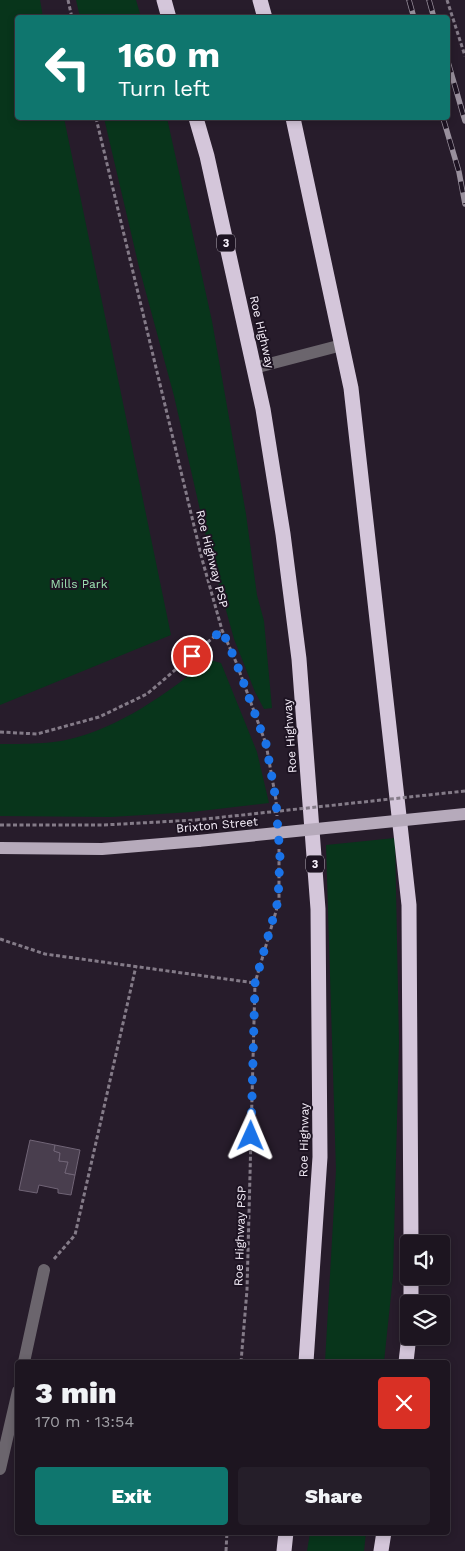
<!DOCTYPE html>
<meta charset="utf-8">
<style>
body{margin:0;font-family:"Work Sans",sans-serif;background:#251e29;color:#f1f3f6;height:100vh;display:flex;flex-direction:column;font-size:19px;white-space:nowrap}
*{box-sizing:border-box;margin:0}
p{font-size:16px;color:#a09fa5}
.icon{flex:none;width:28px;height:28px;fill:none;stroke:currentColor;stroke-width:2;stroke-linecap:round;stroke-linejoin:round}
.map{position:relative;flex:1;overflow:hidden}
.sheet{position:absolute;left:15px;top:1360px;width:435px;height:175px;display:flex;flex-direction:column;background:#1d1520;border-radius:5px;box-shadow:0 2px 8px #0003,0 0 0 1px #3b343e}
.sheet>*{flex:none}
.banner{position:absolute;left:15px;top:15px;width:435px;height:105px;border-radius:5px;box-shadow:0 2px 8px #0003,0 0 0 1px #3b343e;background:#0f766e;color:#fff;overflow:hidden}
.buttons{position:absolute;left:400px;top:1235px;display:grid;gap:10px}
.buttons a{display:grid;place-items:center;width:50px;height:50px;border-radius:5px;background:#1d1520;box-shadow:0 2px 8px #0003,0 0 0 1px #3b343e;font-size:25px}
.pin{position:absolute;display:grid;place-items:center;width:42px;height:42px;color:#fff;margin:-21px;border:2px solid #fff;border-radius:50%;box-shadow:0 1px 5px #0007}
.me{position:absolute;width:55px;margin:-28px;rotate:1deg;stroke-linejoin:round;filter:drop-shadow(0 0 4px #0008)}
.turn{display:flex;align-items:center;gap:18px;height:105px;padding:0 20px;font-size:22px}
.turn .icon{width:65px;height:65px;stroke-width:2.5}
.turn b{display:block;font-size:35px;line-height:42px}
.round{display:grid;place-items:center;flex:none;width:52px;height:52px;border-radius:5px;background:#251e29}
.headline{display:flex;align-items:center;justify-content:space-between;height:85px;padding:0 20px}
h1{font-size:30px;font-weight:800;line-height:38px}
.action{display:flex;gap:10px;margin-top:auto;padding:10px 20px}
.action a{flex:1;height:58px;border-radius:5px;background:#0f766e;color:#fff;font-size:20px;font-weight:800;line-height:58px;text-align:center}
.action a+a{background:#251e29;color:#f1f3f6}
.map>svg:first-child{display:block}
.green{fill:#08351b}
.building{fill:#493e4e;stroke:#706476}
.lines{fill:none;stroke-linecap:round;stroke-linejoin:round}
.path{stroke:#847b88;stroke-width:3;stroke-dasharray:4 2.5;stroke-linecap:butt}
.minor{stroke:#6b656d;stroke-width:12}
.major{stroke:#b6aabb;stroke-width:12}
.highway{stroke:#d4c6da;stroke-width:15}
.rail-casing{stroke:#99909d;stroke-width:5.5}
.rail{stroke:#1d1322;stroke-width:4;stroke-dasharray:11;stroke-linecap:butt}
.path-bridge{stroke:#847b88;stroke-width:3;stroke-dasharray:4 2.5;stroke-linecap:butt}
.major-bridge{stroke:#b6aabb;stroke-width:12}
.route{stroke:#1a73e8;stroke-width:9;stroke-dasharray:0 16.2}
.labels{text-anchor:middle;stroke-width:4;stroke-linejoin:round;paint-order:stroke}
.shield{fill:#1d1322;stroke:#b5adb9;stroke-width:1}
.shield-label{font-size:11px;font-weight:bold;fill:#f6effa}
.street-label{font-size:12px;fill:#f6effa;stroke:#1d1322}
.park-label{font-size:12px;fill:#9ce2b1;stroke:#1d1322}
</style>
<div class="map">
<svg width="465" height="1551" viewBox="0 0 465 1551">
<rect width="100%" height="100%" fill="#271c2b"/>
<g class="green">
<polygon points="0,0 40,0 43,17 18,18 18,118 64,118 171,635 0,705"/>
<polygon points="76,0 136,0 141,17 80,17"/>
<polygon points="104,118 167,118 212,321 246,514 257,595 264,621 272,708 264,709 255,692 234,639 208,545 174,396 139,267"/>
<path d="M210 660 221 663 257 752 269 803 192 812 111 817 0 816V744C17 744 50 744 66 740 121 728 166 693 210 660Z"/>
<polygon points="395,838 399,1042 393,1276 384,1362 325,1362 336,1170 326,845"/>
<polygon points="310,1533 366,1533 364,1551 307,1551"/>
</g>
<g class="building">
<polygon points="30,1140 55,1145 54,1151 60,1153 59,1161 68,1162 65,1173 75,1175 71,1195 58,1193 58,1189 39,1185 37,1193 19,1190"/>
<polygon points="55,1145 80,1150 75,1175 65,1173 68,1162 59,1161 60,1153 54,1151"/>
</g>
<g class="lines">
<g class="path">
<polyline points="68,0 72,18"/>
<polyline points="447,0 465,56"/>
<polyline points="96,118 202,559 222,630 236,662 266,744 276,800 277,816"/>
<polyline points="0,732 37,734 99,717 147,694 222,630"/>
<polyline points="0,825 103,825 196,820"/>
<polyline points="0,939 45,954 255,983"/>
<polyline points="54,1259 75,1235 136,966"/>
<polyline points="241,1362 247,1290 255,983 279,901 279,849"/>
<polyline points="226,1551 227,1532"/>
</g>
<g class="minor">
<polyline points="254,368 342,345"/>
<polyline points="24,1362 44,1270"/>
<polyline points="0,1469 18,1391"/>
</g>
<polyline class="major" points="0,848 102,849 198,841"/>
<g class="highway">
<polyline points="164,0 169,18"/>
<polyline points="260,0 265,18"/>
<polyline points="196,118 207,156 263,409 283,534 299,659 318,909 320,1157 306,1362"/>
<polyline points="293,118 351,388 409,905 411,1244"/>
<polyline points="411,1276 411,1304"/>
<polyline points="406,1362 409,1336"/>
<polyline points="284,1551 286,1532"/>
<polyline points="381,1551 384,1532"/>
</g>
<defs>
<g id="rail">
<polyline points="409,0 414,18"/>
<polyline points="429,0 434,18"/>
<polyline points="448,62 465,121"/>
<polyline points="443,118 459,172 465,204"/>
</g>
</defs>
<use href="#rail" class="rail-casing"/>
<use href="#rail" class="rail"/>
<polyline class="path-bridge" points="196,820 465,791"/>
<polyline class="major-bridge" points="198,841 465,814"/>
</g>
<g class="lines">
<polyline class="route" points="192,656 222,630 236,662 266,744 276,800 277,818 280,855 278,901 255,983 251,1136"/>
</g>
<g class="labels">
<g class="shield">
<rect x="217" y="234.5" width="18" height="17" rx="4"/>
<rect x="306" y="855.5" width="18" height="17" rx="4"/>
</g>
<g class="shield-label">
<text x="226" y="247">3</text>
<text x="315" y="868">3</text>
</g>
<g class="street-label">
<text transform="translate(262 332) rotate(77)" y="4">Roe Highway</text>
<text transform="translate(212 559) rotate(76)" y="4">Roe Highway PSP</text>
<text transform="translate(290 736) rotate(-94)" y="4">Roe Highway</text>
<text transform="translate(217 825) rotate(-5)" y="4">Brixton Street</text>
<text transform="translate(304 1140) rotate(-89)" y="4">Roe Highway</text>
<text transform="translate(240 1236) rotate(-88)" y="4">Roe Highway PSP</text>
</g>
<g class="park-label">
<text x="79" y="588">Mills Park</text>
</g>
</g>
</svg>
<div class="buttons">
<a><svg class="icon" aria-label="sound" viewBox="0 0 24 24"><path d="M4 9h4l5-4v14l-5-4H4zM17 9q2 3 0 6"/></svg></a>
<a><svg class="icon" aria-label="layers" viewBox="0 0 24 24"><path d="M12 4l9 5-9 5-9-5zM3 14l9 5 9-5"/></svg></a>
</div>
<div class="pin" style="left:192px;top:656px;background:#d93025"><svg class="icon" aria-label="arrive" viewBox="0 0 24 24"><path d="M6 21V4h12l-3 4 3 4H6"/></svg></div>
<svg class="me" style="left:251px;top:1136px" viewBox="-20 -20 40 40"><path d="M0-17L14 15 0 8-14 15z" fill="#1a73e8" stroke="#fff" stroke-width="4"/></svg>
<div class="banner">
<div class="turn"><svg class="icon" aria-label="left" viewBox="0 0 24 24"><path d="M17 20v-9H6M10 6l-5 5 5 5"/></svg><div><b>160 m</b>Turn left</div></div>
</div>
<section class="sheet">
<div class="headline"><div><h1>3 min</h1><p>170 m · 13:54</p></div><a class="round" style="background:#d93025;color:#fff"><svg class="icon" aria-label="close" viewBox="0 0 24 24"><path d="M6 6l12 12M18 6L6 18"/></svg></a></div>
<div class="action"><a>Exit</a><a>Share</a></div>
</section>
</div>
